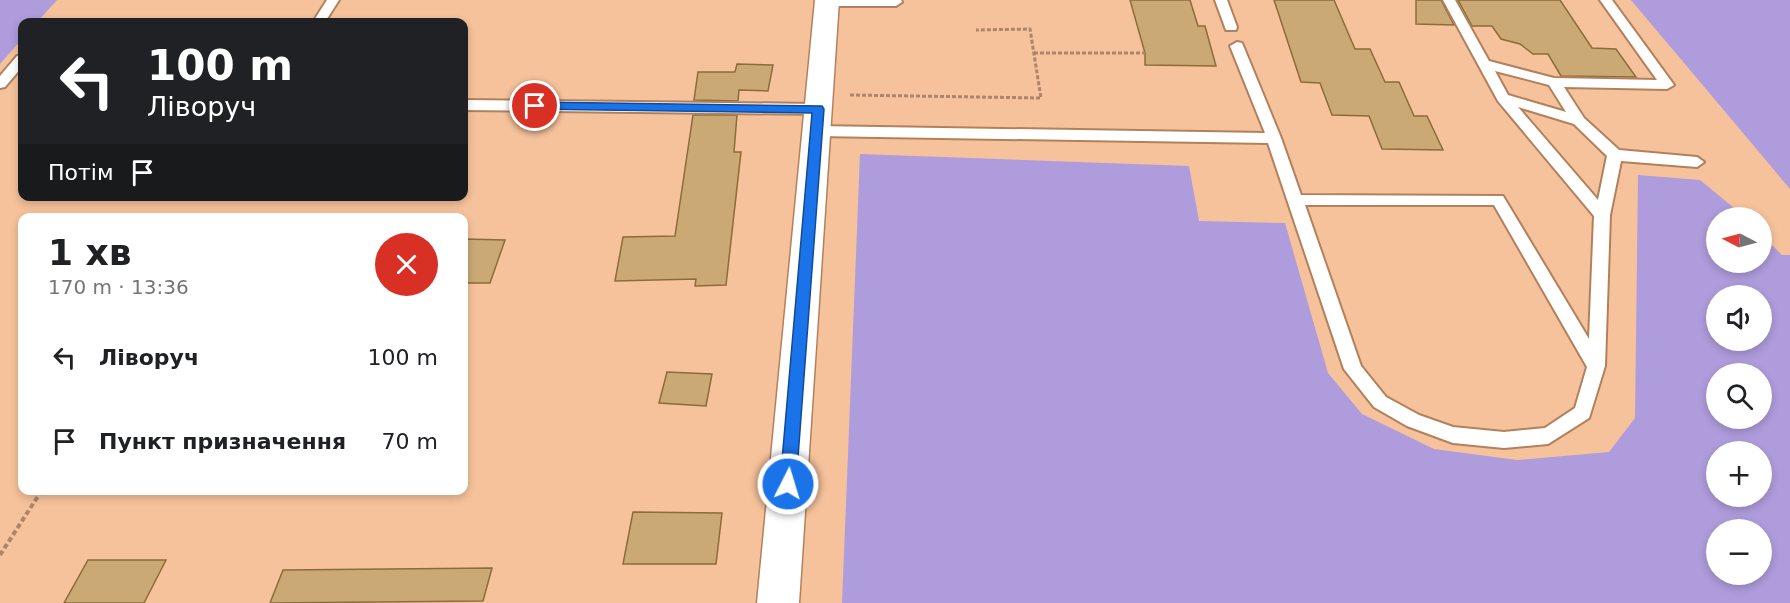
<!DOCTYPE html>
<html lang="uk">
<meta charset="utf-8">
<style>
body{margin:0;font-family:"DejaVu Sans",sans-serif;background:#f2f2f2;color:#202124;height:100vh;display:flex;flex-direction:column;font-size:22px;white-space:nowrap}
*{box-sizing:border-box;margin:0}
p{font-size:20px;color:#757577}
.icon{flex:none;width:33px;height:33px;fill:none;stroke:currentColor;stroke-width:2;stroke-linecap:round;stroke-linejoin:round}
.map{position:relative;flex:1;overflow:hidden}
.sheet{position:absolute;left:18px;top:213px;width:450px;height:282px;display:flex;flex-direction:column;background:#fff;border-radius:12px;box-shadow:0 3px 9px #0003}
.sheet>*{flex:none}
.hud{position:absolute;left:18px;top:18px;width:450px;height:183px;border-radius:12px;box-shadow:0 3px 9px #0003;background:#202124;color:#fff;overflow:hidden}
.needle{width:39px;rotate:276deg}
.fabs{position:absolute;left:1706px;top:207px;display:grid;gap:12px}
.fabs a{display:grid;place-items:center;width:66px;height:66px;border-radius:50%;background:#fff;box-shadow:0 3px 9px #0003;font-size:30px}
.pin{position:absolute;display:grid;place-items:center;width:51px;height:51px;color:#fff;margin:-26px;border:3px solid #fff;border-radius:50%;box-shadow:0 2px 6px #0007}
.me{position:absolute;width:66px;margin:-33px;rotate:5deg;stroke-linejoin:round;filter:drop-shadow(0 0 4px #0008)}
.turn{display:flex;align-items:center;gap:21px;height:126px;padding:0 30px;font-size:27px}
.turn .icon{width:78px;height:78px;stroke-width:2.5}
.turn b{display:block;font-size:42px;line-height:51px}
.then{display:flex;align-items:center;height:57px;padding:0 30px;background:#0003;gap:12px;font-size:22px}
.round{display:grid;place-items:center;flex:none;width:63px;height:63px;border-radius:32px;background:#f2f2f2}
.summary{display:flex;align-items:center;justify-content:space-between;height:102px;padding:0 30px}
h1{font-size:36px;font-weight:700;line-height:45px}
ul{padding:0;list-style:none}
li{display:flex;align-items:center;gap:18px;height:84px;padding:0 30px}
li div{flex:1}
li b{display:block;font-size:22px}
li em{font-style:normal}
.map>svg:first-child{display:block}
.green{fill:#af9cdc;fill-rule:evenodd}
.building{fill:#caa975;stroke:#8c6c3a;stroke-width:1.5}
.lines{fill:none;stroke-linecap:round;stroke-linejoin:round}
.service-casing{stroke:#b2815c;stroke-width:4}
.minor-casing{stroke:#b2815c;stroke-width:3}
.path-far1{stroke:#ad8568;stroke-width:3;stroke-dasharray:4 2;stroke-linecap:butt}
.path{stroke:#ad8568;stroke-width:4;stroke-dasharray:5 3;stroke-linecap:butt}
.service{fill:#fff;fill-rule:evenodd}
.minor{fill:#fff;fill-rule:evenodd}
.route{fill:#1a73e8;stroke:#114b97;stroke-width:1.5}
</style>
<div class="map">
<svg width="1790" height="603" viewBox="0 0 1790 603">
<rect width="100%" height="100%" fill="#f6c29b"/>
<g class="green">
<polygon points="0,0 57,0 37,22 22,22 22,39 0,64"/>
<polygon points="1631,0 1790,0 1790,189"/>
<path d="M860 154 1189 166 1199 221 1285 223 1328 373 1362 414 1434 449 1517 460 1609 452 1635 418 1638 175 1700 180 1745 217 1716 218V262H1761V234L1782 255H1790V603H842ZM1716 296H1761V340H1716ZM1716 374H1761V418H1716ZM1716 452H1761V496H1716ZM1716 530H1761V574H1716Z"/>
</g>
<g class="building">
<polygon points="1130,0 1190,0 1198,26 1205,26 1216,66 1145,65 1145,53"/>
<polygon points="1274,0 1334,0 1355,49 1370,49 1385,82 1399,82 1414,116 1427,116 1443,150 1382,149 1369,116 1332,115 1320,83 1301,82"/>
<polygon points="1416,0 1441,0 1454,25 1416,24"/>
<polygon points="1458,0 1560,0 1592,48 1616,49 1636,77 1561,76 1548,54 1533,54 1520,44 1501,39 1492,26 1472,26"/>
<polygon points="737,64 773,65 768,91 739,90 738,101 694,100 698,72 735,72"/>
<polygon points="693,115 737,115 734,152 741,152 726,285 695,286 696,279 615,281 623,237 675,236"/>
<polygon points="464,239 505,240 490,283 464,283"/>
<polygon points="667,372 712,374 706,406 659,403"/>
<polygon points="633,512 722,513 716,564 623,564"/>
<polygon points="88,560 166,560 144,603 64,603"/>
<polygon points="492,568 483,601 270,603 283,570"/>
</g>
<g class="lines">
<defs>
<g id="service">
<polygon points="327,0 339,0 325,22 313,22"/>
<polygon points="821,0 901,0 902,2 896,6 826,6 822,5"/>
<polygon points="1215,0 1227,0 1237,27 1236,30 1226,30"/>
<path d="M1443 0H1455L1489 61 1554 78 1657 80 1600 0H1612L1674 85 1667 89 1564 87 1584 118 1619 150 1697 157 1704 162 1697 167 1621 161 1610 215 1605 366 1589 418 1548 444 1504 448 1453 443 1407 426 1374 407 1344 369 1268 143 816 136 809 131 816 126 1265 133 1230 46 1237 42 1242 43 1281 138 1301 195 1503 196 1589 339 1594 216 1498 101ZM1495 71 1549 85 1566 112 1508 95ZM1518 107 1574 124 1607 156 1598 200ZM1305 205H1494L1587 367 1575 408 1545 428 1504 432 1453 427 1419 415 1386 397 1361 366Z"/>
<polygon points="22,55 22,67 5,87 0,88 0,76 17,56"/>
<polygon points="464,100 818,104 825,109 818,114 464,110"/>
</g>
<polygon id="minor" points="815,0 839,0 799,603 757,603"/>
</defs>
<use href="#service" class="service-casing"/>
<use href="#minor" class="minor-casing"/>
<g class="path-far1">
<polyline points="1034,53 1145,53"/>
<polyline points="850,95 1041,98 1030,29 976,30"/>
</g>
<polyline class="path" points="0,555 42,490"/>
<use href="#service" class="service"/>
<use href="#minor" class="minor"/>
</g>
<polygon class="route" points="535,102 822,106 824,109 796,484 793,489 788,491 782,489 780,484 812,113 531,109 531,103"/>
</svg>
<div class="fabs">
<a><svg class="needle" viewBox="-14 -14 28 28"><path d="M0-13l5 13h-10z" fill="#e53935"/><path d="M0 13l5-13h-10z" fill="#757577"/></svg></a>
<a><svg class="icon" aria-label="sound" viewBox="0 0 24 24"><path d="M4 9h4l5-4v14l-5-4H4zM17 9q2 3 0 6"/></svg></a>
<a><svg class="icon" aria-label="search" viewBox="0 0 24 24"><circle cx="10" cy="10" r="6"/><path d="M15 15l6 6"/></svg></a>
<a>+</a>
<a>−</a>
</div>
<div class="pin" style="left:535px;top:106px;background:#d93025"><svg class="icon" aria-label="arrive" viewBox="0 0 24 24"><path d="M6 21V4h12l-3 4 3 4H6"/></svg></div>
<svg class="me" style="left:788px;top:484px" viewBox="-20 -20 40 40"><circle r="17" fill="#1a73e8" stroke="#fff" stroke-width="3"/><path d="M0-11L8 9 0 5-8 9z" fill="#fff"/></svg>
<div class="hud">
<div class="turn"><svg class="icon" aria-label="left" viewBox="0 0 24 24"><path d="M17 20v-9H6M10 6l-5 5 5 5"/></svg><div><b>100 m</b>Ліворуч</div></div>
<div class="then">Потім<svg class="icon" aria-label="arrive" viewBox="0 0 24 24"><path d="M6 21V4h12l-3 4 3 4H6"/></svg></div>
</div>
<section class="sheet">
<div class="summary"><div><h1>1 хв</h1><p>170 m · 13:36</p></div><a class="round" style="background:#d93025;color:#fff"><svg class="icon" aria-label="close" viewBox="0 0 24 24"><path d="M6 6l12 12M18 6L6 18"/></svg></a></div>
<ul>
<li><svg class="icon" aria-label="left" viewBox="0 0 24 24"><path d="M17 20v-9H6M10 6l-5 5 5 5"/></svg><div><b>Ліворуч</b></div><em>100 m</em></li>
<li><svg class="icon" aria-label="arrive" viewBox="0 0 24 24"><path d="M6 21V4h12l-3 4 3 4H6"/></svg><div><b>Пункт призначення</b></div><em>70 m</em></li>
</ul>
</section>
</div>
